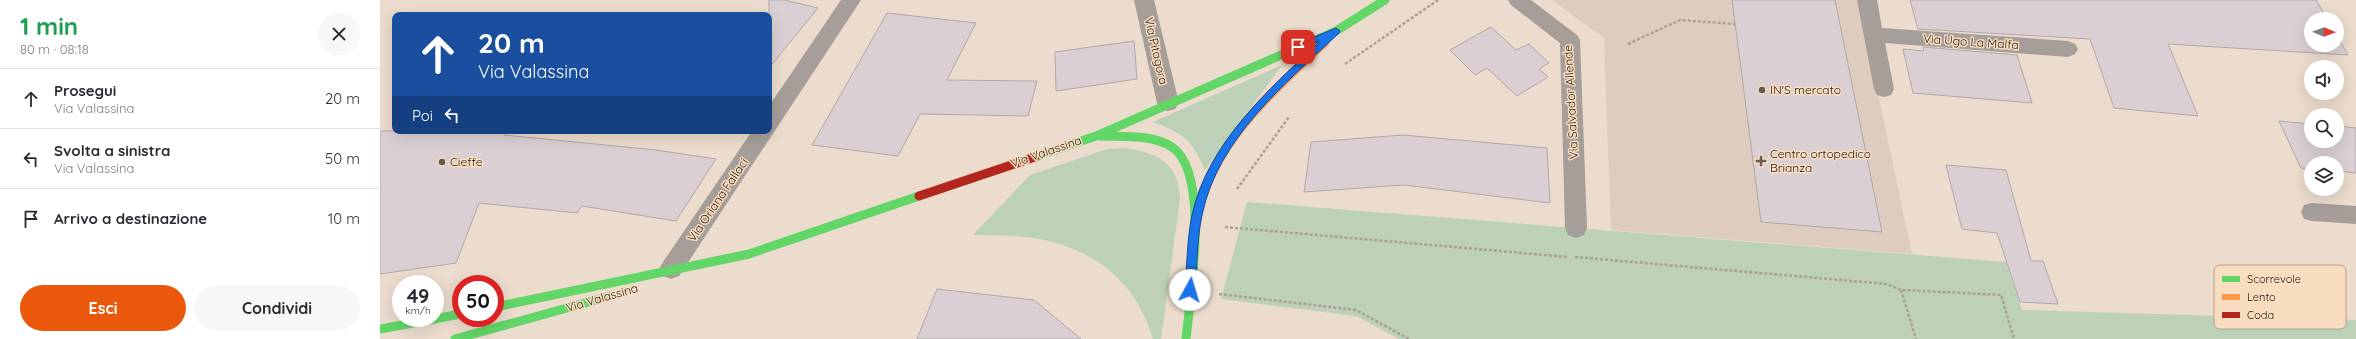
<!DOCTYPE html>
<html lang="it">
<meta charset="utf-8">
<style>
body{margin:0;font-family:Quicksand,sans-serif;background:#f7f7f7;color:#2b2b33;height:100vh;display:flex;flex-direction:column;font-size:15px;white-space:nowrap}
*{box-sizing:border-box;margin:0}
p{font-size:13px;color:#7c7c81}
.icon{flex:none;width:22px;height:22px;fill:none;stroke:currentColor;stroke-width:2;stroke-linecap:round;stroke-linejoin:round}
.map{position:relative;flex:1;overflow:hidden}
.details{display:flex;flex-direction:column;background:#fff;width:380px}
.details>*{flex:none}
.guide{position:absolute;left:12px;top:12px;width:380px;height:122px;border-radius:8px;box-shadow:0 4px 16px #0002;background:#1a4fa0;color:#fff;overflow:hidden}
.needle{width:26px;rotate:91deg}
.tools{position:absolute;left:1924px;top:12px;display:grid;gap:8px}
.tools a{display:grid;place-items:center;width:40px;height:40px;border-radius:50%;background:#fff;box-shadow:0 4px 16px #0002;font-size:20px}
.speed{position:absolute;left:12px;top:275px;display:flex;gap:8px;font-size:20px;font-weight:700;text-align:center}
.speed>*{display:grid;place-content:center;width:52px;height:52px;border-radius:50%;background:#fff;box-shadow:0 4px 16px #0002;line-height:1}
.speed small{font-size:10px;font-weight:400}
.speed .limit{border:6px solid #d22;background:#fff;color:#111}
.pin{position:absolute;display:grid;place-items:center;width:34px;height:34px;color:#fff;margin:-17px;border-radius:8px;box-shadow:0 2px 6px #0006}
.me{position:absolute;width:44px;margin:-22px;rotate:6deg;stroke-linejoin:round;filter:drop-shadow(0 0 3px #0008)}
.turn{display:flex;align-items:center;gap:14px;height:84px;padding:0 20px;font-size:18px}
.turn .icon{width:52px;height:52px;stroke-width:2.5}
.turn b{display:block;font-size:28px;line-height:34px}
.then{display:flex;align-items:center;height:38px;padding:0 20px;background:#0003;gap:8px;font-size:15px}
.round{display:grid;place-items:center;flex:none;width:42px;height:42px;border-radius:21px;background:#f7f7f7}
.headline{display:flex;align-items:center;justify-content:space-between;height:68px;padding:0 20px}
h1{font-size:24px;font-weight:700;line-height:30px;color:#1e9e55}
.cta{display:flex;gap:8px;margin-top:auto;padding:8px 20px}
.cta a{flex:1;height:46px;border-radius:24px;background:#ea580c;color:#fff;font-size:16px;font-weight:700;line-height:46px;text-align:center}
.cta a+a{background:#f7f7f7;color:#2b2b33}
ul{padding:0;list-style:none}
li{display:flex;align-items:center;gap:12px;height:60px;padding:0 20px;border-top:1px solid #e1e1e2}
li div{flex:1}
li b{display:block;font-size:15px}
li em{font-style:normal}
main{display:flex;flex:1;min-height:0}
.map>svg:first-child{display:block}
.commercial{fill:#deccbf}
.green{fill:#bcd1b7}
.building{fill:#dad0d3;stroke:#b1a8a7}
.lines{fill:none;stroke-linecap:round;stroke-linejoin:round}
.path{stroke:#aaa09a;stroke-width:2.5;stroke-dasharray:3 2;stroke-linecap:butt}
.street{fill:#a69e98;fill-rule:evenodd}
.fast{stroke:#63d668;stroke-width:9}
.slow{stroke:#ff974d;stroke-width:9}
.jam{stroke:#b3261e;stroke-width:9}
.route{fill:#1a73e8;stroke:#114b97}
.poi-dot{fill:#695d51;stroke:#f8ddc0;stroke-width:1.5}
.labels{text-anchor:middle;stroke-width:3;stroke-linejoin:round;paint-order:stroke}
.street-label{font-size:12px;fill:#23190e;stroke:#f8ddc0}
.poi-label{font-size:12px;fill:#23190e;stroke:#f8ddc0;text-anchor:start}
.key{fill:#f8ddc0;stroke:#b8a28b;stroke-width:1}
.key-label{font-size:11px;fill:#23190e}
</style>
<main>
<section class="details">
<div class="headline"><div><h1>1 min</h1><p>80 m · 08:18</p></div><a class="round"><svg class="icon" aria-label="close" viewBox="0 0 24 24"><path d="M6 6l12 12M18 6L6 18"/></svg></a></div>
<ul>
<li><svg class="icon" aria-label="ahead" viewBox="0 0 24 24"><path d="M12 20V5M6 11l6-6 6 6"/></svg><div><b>Prosegui</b><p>Via Valassina</p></div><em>20 m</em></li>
<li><svg class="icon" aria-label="left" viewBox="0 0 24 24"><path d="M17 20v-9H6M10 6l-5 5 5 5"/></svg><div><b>Svolta a sinistra</b><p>Via Valassina</p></div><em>50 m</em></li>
<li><svg class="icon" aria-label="arrive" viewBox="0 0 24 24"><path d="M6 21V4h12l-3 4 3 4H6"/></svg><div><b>Arrivo a destinazione</b></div><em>10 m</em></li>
</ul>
<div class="cta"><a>Esci</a><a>Condividi</a></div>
</section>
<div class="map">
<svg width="1976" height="339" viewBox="0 0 1976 339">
<rect width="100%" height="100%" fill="#ebdccd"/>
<polygon class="commercial" points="1172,0 1478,0 1532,254 1231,230 1224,38"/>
<g class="green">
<path d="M902 65 825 170C811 139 805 134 773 122Z"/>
<path d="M746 148C780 154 798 163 800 199L781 339H773C756 281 714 248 654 238 635 235 613 236 593 235L650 175 727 149Z"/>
<polygon points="867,202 1626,262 1642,310 1976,320 1976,339 1019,339 976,316 841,299"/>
</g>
<g class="building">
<polygon points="389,0 404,0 438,8 389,68"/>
<polygon points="1352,0 1455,0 1502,232 1381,222"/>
<polygon points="1530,0 1936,0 1947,19 1931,19 1931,45 1957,45 1957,36 1968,55 1788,44 1818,116 1734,108 1710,39 1538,29"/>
<polygon points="507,13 596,23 567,80 657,81 648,116 540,114 518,156 432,145"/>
<polygon points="1111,27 1136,50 1149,44 1169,63 1159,69 1168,77 1137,96 1107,68 1095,75 1070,50"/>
<polygon points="754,41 757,79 676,91 675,52"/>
<polygon points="1543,47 1637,55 1652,103 1533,93 1523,49 1544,51"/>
<polygon points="1899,121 1931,124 1931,141 1957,141 1957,126 1976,128 1976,173 1957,171 1957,163 1931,163 1931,169 1921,168"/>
<polygon points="0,131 126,131 124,135 276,150 336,159 296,221 202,206 197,213 99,203 76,263 0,274"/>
<polygon points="1023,135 1167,148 1170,203 1024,185 924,192 931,142"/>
<polygon points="1566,165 1626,170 1651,261 1663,261 1678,304 1640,302 1617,233 1582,229"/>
<polygon points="557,289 654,300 701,339 537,339"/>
</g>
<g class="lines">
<g class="path">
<polyline points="1248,44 1300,20 1355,24"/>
<polyline points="965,64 1058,0"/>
<polyline points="857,189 909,117"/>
<polyline points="845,227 1188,257"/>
<polyline points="1195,257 1507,284 1521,290 1621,295 1634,339"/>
<polyline points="1521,290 1536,339"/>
<polyline points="839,294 976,310 1029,339"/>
</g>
<g class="street">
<polygon points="461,0 481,0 299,276 291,279 283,276 279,269 283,262 372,131 389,131 389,106"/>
<polygon points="754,0 774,0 799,103 795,109 788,111 781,109 777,103"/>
<polygon points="1128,0 1151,0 1197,35 1200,40 1207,228 1204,235 1196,238 1188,235 1185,228 1180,43 1131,5"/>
<polygon points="1477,0 1497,0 1502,28 1688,41 1695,44 1698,49 1695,54 1688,57 1505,43 1514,89 1511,95 1504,97 1497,95 1494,89"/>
<polygon points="1932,203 1976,206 1976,224 1932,221 1924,219 1921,212 1924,205"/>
</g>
<g class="fast">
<path d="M720 136C742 137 772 134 792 147 831 173 810 298 806 339"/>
<polyline points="655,157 716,136 956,31 1005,0"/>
<polyline points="115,307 369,254 539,196"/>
<polyline points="0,329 81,314"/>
<polyline points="75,339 230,296"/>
</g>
<path class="slow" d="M818 212C822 200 824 188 830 177 855 123 903 82 945 42"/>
<polyline class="jam" points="539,196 655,157"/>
</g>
<path class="route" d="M956 28 960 31 959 33C905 84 838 138 822 215 817 239 817 266 815 290L813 293H806L805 290C807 266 807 239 812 215 828 142 889 90 940 41L918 50 914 47 915 45Z"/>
<g class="poi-dot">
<circle cx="1382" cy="90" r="4"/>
<path d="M1379 155h4v4h4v4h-4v4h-4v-4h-4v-4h4z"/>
<circle cx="62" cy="162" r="4"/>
</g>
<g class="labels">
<g class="street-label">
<text transform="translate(1591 42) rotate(4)" y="4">Via Ugo La Malfa</text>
<text transform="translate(776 51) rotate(77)" y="4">Via Pitagora</text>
<text transform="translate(1191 102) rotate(-93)" y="4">Via Salvador Allende</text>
<text transform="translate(666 152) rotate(-19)" y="4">Via Valassina</text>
<text transform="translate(338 200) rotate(-56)" y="4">Via Oriana Fallaci</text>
<text transform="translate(222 298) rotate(-16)" y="4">Via Valassina</text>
</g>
<g class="poi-label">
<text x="1390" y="94">IN'S mercato</text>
<text x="1390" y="158">Centro ortopedico<tspan x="1390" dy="14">Brianza</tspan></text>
<text x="70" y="166">Cieffe</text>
</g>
</g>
<rect x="1834" y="265" width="132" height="64" rx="6" class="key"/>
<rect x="1842" y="276" width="18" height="6" fill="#63d668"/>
<rect x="1842" y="294" width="18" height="6" fill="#ff974d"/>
<rect x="1842" y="312" width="18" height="6" fill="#b3261e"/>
<g class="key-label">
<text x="1867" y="283">Scorrevole</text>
<text x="1867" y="301">Lento</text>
<text x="1867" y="319">Coda</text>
</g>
</svg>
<div class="tools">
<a><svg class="needle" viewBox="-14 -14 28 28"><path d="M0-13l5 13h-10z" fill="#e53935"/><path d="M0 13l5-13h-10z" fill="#7c7c81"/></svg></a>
<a><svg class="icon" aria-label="sound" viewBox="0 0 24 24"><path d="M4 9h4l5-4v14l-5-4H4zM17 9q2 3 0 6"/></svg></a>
<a><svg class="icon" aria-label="search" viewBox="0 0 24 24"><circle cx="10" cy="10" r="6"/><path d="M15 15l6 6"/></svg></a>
<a><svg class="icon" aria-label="layers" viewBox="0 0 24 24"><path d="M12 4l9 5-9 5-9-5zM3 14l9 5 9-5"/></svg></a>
</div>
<div class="speed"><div>49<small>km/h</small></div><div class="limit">50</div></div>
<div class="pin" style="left:918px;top:47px;background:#d93025"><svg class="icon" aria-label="arrive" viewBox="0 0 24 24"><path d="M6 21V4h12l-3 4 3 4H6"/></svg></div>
<svg class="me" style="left:810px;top:290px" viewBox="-20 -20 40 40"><circle r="19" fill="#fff"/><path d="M0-13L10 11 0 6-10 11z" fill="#1a73e8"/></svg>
<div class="guide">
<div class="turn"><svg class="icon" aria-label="ahead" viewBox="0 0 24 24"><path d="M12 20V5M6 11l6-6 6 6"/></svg><div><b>20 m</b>Via Valassina</div></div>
<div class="then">Poi<svg class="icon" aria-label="left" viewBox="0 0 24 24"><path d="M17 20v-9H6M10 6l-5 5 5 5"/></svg></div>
</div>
</div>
</main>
